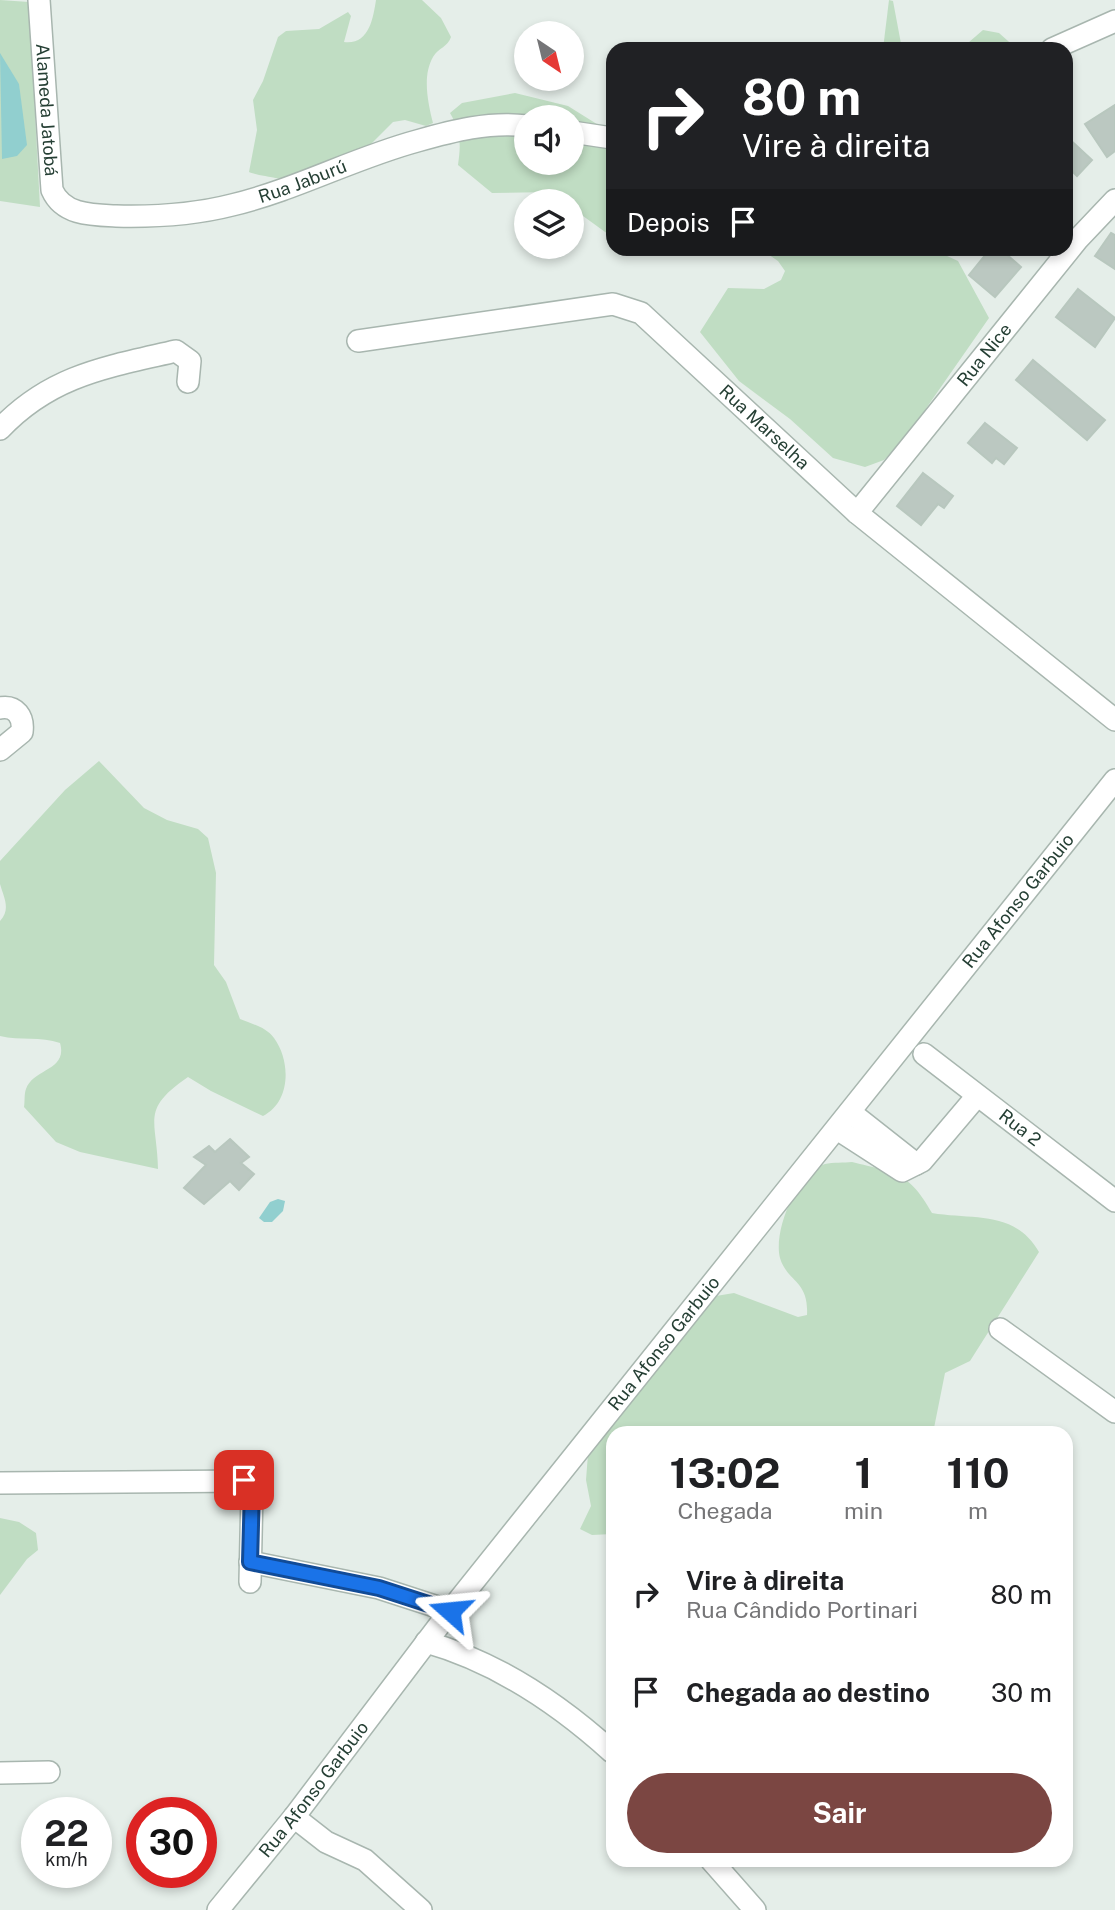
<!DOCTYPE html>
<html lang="pt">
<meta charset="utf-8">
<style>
body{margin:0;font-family:"Public Sans",sans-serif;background:#f6f6f6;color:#202124;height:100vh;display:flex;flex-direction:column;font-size:26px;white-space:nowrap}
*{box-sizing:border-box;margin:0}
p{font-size:23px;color:#757577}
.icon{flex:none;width:38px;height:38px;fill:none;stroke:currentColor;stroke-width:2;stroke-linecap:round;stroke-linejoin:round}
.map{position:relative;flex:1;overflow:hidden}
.panel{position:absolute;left:606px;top:1426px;width:467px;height:441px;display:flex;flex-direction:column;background:#fff;border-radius:21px;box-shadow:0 4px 10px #0003}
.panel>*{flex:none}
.guide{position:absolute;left:606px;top:42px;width:467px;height:214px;border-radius:21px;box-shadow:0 4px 10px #0003;background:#202124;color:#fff;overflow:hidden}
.needle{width:46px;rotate:145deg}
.buttons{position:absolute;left:514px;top:21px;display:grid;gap:14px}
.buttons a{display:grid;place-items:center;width:70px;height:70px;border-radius:50%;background:#fff;box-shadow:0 4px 10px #0003;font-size:35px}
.speed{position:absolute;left:21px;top:1797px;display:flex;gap:14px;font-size:35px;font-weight:700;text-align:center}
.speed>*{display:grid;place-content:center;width:91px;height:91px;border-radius:50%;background:#fff;box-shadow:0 4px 10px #0003;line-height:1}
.speed small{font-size:18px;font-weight:400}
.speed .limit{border:10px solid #d22;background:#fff;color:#111}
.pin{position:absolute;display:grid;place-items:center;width:60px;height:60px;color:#fff;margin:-30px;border-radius:14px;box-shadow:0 4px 10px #0006}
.me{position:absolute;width:77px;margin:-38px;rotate:288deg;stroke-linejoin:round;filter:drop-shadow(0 0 5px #0008)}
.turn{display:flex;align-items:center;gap:24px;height:147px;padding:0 21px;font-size:32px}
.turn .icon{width:91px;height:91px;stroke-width:2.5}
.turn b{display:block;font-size:49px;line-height:60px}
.then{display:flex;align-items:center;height:66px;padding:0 21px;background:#0003;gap:14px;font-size:26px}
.eta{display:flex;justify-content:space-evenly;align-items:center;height:119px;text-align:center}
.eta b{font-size:42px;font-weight:700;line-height:49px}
.primary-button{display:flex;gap:14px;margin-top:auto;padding:14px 21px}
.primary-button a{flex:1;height:80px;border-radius:42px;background:#7b4642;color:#fff;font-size:28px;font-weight:700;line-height:80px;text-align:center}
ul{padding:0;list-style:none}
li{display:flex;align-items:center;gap:21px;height:98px;padding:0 21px}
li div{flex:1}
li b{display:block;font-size:26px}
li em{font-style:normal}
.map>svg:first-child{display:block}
.green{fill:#c0ddc3;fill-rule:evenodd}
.water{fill:#91cfcf}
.building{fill:#bbc8c1;stroke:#b8c7be;stroke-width:2}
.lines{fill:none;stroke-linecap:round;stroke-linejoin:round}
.minor-casing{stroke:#a8b6af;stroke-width:24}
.minor{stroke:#fff;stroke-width:21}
.route-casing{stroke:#114b97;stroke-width:18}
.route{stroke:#1a73e8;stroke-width:12}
.labels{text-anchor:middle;stroke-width:6;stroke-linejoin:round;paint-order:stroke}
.street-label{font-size:18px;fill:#253f34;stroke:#f6faf7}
</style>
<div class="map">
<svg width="1115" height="1910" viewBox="0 0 1115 1910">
<rect width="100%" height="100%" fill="#e5eee9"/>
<g class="green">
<polygon points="0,0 29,2 40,207 0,201"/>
<path d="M376 0H422L441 18 451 37C448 47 438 48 433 57 422 76 428 103 433 123L426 126 405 120 393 122 354 161 302 183C291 180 254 175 249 172L257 130 253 100 263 81 278 37 286 31 319 29 348 12 351 16 344 42C369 45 373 19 376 0Z"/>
<polygon points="889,0 893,1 902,49 883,49"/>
<polygon points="983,30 999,33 1017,49 961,49"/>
<path d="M515 93 568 106 600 126 612 129V237L572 208V201H564L551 192 492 193 458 165C461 144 461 132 450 113L462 103ZM527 117H572V163H527Z"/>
<polygon points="759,248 932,249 958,261 989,318 927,407 918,425 884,460 865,467 833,458 790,419 739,381 700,332 728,288 764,289 781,280 785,271 778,261"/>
<path d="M99 761 144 808 167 820 198 829 208 838 216 873 214 965 226 982 240 1019C252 1024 266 1027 274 1038 291 1061 291 1102 263 1116L211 1091 188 1077C140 1110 157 1119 158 1169L80 1152 56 1142 24 1107C25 1102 24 1094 26 1089 33 1068 68 1071 60 1043 41 1036 20 1041 0 1036V921C11 909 4 898 0 884 0 878 0 868 0 861L65 790Z"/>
<path d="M852 1162C896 1173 909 1172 932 1213 974 1220 1015 1210 1039 1252L970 1361 945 1373 933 1433H612V1534L592 1535 580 1529 591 1506 586 1480 588 1454 710 1297 734 1293 798 1317 807 1315C809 1280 787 1282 780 1258 773 1231 797 1172 825 1164 833 1162 844 1163 852 1162Z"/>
<polygon points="0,1518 19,1522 36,1533 38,1550 27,1559 0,1595"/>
</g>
<g class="water">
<polygon points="0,53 19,84 27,145 17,156 2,159"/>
<polygon points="278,1199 285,1201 283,1211 272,1222 264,1222 259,1218 270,1202"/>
</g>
<g class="building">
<polygon points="1115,105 1115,151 1107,157 1085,124"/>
<polygon points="1066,136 1092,160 1077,176 1066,165"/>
<polygon points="1111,233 1115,235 1115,269 1095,256"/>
<polygon points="991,248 999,248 1021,267 995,297 969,275"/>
<polygon points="1078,289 1115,318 1095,347 1056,317"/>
<polygon points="1033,360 1105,420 1087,440 1016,380"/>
<polygon points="985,423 1017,448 1004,464 996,458 992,463 968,443"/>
<polygon points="923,473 953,496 944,508 938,504 921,525 897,506"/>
<polygon points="230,1139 249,1157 241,1163 254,1174 239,1190 230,1181 204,1204 184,1188 206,1165 194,1157 209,1146 215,1152"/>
</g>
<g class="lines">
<defs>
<g id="minor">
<path id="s1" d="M39 0 52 190C63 215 91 215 116 216 156 217 193 215 232 205 295 190 354 158 417 141 452 131 490 121 527 126"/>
<polyline points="1052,49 1115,21"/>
<polyline points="572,132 612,138"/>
<path id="s2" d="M358 341 613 304 641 313 857 513 1115 720"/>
<path d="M0 429C51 375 107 367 176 351L190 361 188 382"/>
<path id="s3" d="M857 513 1078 239 1115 200"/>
<path d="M0 708C16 705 24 717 22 732L0 750"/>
<path id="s4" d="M924 1054 1115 1201"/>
<polyline points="850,1112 916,1164"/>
<polyline points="837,1129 902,1171 922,1161 977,1096"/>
<polyline points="1000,1329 1115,1412"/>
<polyline points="0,1483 248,1481 252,1492 250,1582"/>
<polyline points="250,1562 379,1588 450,1611"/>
<path d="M426 1642C497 1662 559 1704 612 1752"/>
<polyline points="0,1773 49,1772"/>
<polyline points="294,1817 326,1842 365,1860 421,1910"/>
<polyline points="711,1860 755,1910"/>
<path id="s5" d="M218 1910 294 1817 450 1611 1115 780"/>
</g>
</defs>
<use href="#minor" class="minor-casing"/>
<use href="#minor" class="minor"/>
</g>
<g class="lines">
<defs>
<polyline id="route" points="244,1480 252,1488 250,1562 379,1588 450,1611"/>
</defs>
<use href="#route" class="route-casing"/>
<use href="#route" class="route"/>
</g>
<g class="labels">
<g class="street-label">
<text dy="6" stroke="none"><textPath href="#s1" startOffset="110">Alameda Jatobá</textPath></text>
<text dy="6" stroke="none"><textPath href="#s1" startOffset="455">Rua Jaburú</textPath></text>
<text dy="6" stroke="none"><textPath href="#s3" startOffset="203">Rua Nice</textPath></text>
<text dy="6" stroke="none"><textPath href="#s2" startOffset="455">Rua Marselha</textPath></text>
<text dy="6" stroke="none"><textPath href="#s5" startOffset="1288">Rua Afonso Garbuio</textPath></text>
<text dy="6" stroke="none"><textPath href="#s4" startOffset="121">Rua 2</textPath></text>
<text dy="6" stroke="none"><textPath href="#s5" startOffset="721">Rua Afonso Garbuio</textPath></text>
<text dy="6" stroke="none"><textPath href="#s5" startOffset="154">Rua Afonso Garbuio</textPath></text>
</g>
</g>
</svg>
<div class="buttons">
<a><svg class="needle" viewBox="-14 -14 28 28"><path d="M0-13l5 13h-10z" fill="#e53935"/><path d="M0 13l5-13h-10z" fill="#757577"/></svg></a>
<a><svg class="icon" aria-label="sound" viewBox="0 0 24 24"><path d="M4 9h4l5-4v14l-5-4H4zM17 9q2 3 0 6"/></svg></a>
<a><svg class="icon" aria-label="layers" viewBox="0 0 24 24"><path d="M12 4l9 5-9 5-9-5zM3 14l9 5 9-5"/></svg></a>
</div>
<div class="speed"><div>22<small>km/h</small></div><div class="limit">30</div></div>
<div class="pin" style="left:244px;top:1480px;background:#d93025"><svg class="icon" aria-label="arrive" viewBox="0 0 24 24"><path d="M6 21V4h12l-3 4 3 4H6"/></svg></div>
<svg class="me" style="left:450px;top:1611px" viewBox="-20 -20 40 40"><path d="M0-17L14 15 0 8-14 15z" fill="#1a73e8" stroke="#fff" stroke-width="4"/></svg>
<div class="guide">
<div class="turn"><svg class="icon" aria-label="right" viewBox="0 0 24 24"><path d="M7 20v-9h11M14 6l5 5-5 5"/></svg><div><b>80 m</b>Vire à direita</div></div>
<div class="then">Depois<svg class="icon" aria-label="arrive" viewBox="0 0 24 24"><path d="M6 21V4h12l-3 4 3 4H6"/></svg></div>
</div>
<section class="panel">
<div class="eta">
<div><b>13:02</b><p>Chegada</p></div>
<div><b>1</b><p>min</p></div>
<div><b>110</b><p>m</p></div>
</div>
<ul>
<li><svg class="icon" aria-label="right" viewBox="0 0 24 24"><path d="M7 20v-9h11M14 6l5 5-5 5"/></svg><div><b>Vire à direita</b><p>Rua Cândido Portinari</p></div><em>80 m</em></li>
<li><svg class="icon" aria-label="arrive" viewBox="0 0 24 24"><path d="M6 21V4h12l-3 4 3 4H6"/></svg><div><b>Chegada ao destino</b></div><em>30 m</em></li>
</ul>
<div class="primary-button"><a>Sair</a></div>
</section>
</div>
